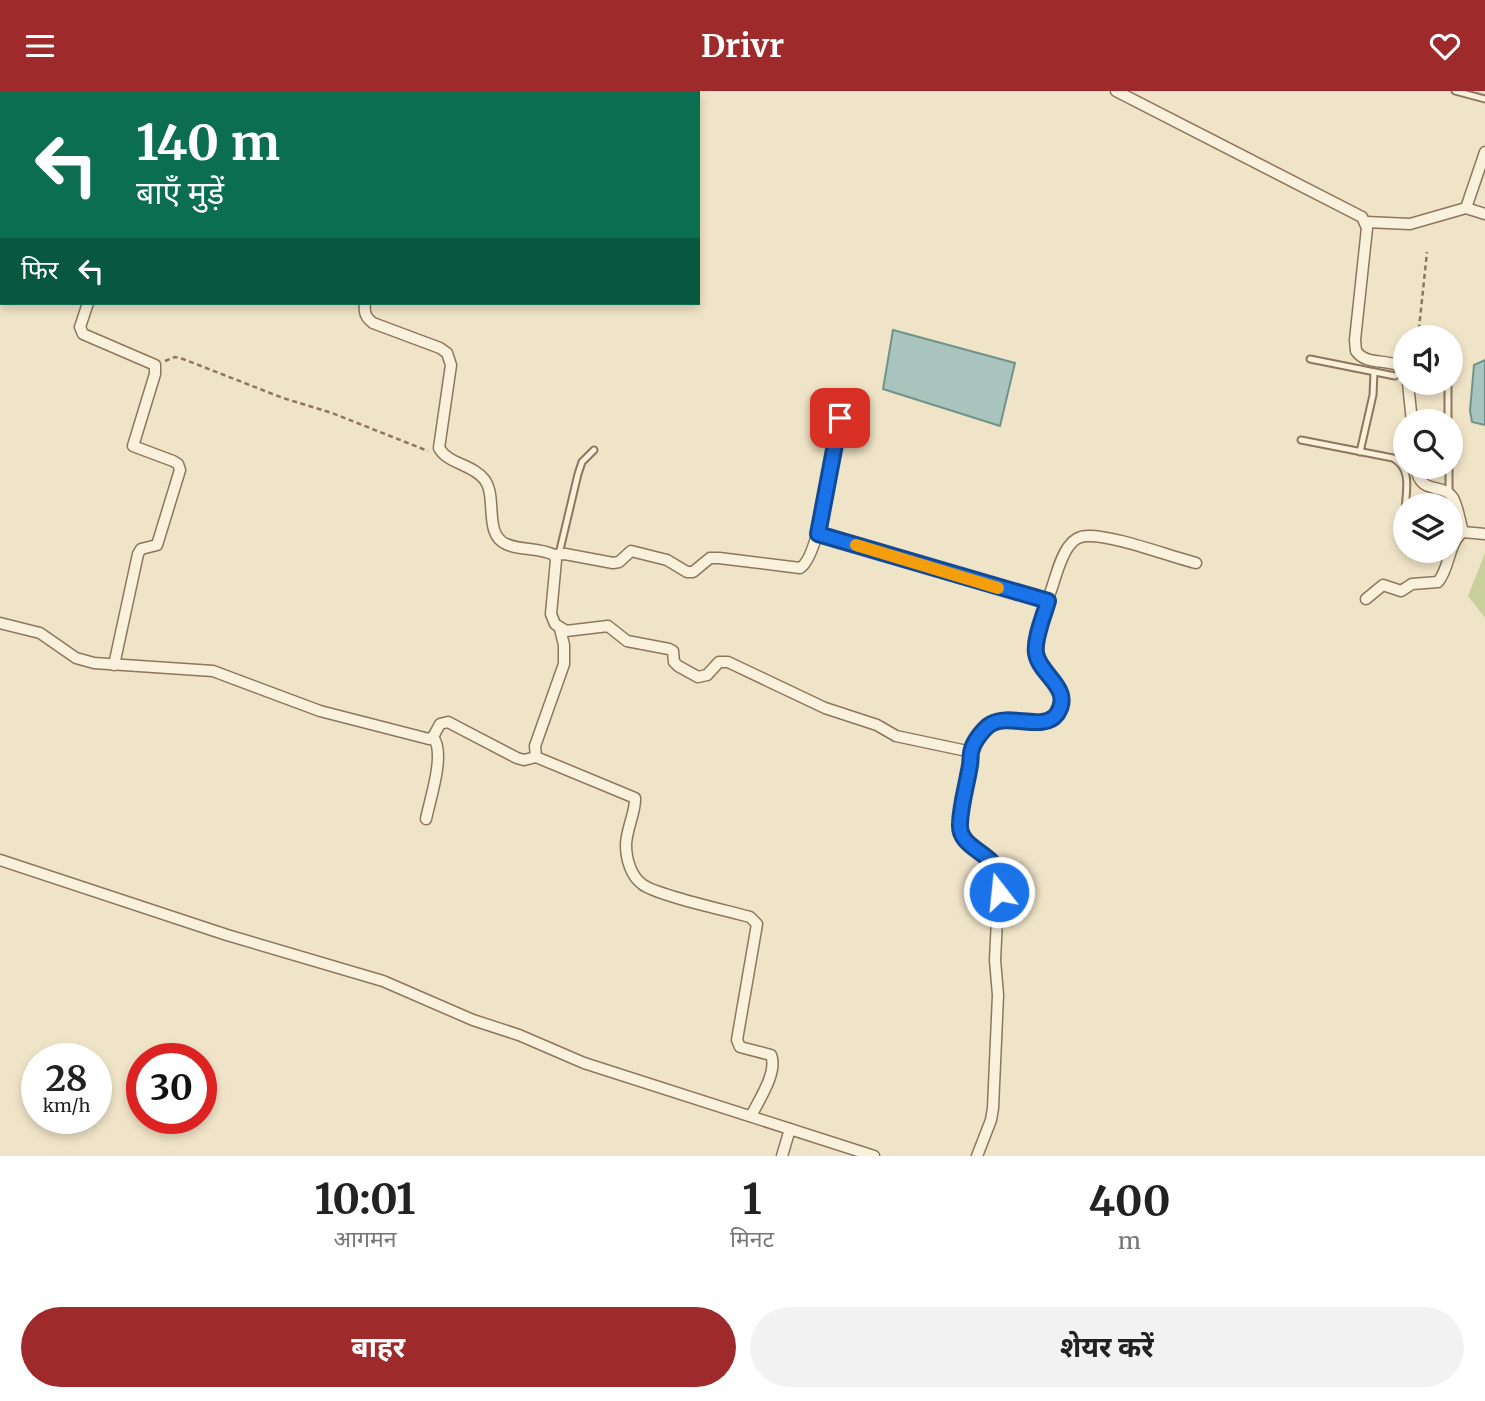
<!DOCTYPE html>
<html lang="hi">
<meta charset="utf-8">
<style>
body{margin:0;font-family:Merriweather,"Noto Sans Devanagari",serif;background:#f2f2f2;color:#222;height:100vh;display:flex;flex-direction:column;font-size:26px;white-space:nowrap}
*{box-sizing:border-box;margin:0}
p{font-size:23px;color:#767676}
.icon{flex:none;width:38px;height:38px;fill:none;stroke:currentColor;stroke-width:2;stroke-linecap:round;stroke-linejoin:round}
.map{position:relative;height:1065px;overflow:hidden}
.drawer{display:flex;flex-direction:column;background:#fff;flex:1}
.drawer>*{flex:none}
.guide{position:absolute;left:0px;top:0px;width:700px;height:214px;box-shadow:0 4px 10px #0003;background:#0b6e4f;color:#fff;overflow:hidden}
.tools{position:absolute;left:1393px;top:234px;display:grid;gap:14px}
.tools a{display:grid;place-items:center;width:70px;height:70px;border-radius:50%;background:#fff;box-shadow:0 4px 10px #0003;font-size:35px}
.speed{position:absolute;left:21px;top:952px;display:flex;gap:14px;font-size:35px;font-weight:700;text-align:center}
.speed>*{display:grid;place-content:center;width:91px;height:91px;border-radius:50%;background:#fff;box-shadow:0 4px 10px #0003;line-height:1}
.speed small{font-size:18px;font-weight:400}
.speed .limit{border:10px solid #d22;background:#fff;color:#111}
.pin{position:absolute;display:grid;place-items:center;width:60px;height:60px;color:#fff;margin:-30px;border-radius:14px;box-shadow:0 4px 10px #0006}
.me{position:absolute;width:77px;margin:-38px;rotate:344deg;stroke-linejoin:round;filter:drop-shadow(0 0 5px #0008)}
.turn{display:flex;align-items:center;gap:24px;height:147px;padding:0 21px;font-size:32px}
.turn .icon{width:91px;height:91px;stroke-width:2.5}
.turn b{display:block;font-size:49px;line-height:60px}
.then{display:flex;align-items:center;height:66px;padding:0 21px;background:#0003;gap:14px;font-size:26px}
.eta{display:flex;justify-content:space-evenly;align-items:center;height:119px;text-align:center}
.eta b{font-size:42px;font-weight:700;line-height:49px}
.cta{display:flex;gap:14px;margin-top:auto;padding:14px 21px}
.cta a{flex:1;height:80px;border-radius:42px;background:#9e2a2b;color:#fff;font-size:28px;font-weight:700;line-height:80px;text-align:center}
.cta a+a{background:#f2f2f2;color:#222}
header{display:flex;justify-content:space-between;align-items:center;height:91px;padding:0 21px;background:#9e2a2b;color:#fff;font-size:32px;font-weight:700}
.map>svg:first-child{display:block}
.green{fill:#c9cf9b}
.water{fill:#a9c4bc;stroke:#6f938a;stroke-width:2}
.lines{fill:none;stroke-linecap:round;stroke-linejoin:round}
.lane-casing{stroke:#8d765c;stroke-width:9}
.street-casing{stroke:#8d765c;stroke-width:13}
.path{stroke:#8d765c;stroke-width:2.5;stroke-dasharray:5 3.5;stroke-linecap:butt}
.lane{stroke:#faf1dc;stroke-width:5}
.street{stroke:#faf1dc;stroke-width:10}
.route-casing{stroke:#114b97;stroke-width:18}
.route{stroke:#1a73e8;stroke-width:12}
.slow{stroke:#f59e0b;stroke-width:12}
</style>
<header><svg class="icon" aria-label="menu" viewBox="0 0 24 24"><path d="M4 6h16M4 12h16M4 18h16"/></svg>Drivr<svg class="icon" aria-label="heart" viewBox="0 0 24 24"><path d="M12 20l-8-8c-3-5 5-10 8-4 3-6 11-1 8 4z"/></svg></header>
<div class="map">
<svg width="1485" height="1065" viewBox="0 0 1485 1065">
<rect width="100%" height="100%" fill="#f0e4c8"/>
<polygon class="green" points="1485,462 1485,527 1468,505"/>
<g class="water">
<polygon points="893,239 1015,272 1000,335 883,298"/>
<polygon points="1485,269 1485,334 1472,331 1470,320 1474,274"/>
</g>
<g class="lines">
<defs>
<g id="lane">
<polyline points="1455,0 1485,8"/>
<polyline points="1310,268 1395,285"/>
<polyline points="1445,292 1448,292 1448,331"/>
<path d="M1301 349 1393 367C1415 379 1404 405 1405 426"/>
<polyline points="1360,361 1373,304 1374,281"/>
<polyline points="1449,403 1449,376"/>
<polyline points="559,463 578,383 582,371 594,359"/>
</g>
<g id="street">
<polyline points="117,0 118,2"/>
<path d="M1116 0 1362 126 1367 137 1355 249 1356 260C1367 276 1392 266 1405 279"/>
<polyline points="1466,117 1485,61"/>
<polyline points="1366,131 1410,133 1466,117 1485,123"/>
<polyline points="88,212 80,236 83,243 155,274 155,283 133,355 173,370 178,373 180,379 157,454 141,458 138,463 114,574"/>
<path d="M365 212C364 221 365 226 373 232L440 257 447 262 451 274 439 357C448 373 472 373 484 388 498 405 483 443 506 453 521 460 539 456 554 464L556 469 551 523 555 533 566 540 608 535 627 550 669 558 673 560 674 571 678 575 698 586 707 584 719 571H728L825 617 877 634 896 645 967 660C980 654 980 635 995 631 1013 626 1045 641 1056 623 1073 599 1044 586 1037 567 1033 554 1045 518 1049 505 1055 490 1059 468 1069 455 1073 449 1080 445 1087 445 1114 444 1168 465 1196 472"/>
<polyline points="1408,292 1412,331"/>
<path d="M1416 376C1420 406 1442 390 1453 407 1458 416 1460 431 1463 441L1485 443"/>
<polyline points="818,443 1048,510"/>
<path d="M554 464 565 463 613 472 619 471 631 460 667 469 687 481H693L710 467H719L800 477C820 467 835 354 840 327"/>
<path d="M1366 508 1383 494 1401 500 1412 493 1438 491C1450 477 1448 452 1463 441"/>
<polyline points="0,532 40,542 76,567 94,572 213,580 320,620 429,648 433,646 440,633 448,631 517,667 524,669 536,666"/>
<path d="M560 538 564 554V573L535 655 536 666 635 707C636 720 626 739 626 754 626 768 631 785 642 793 655 804 729 820 750 826L757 833 737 949 740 956 771 964C778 981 759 1009 751 1025"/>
<polyline points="972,658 960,726 961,743 994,773 999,787 995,869 998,904 993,1017 991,1029 977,1065"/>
<path d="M426 728C430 708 446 662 433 646"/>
<polyline points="0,769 227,844 383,890 473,929 519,944 584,972 874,1065"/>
<polyline points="782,1065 790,1038"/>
</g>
</defs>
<use href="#lane" class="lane-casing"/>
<use href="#street" class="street-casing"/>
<g class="path">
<polyline points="0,138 2,139"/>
<polyline points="1418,247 1427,161"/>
<polyline points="165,270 175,266 183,268 283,307 332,322 428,360"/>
</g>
<use href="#lane" class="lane"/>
<use href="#street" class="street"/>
</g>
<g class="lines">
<defs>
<path id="route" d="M840 327 818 443 1048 510C1044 525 1034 547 1036 562 1039 584 1074 597 1057 623 1044 641 1010 622 991 633 984 637 974 650 972 658 970 662 971 669 970 674 967 693 961 712 960 732 958 757 990 760 997 780 1000 787 999 794 999 801"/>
</defs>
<use href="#route" class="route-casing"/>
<use href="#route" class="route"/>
<polyline class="slow" points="856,454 998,497"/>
</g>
</svg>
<div class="tools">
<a><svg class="icon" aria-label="sound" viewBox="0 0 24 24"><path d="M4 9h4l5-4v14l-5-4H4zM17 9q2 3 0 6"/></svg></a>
<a><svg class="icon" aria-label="search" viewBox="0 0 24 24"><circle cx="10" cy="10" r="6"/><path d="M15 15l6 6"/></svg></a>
<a><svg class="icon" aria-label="layers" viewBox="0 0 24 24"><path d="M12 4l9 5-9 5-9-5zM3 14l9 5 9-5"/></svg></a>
</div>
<div class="speed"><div>28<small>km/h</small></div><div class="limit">30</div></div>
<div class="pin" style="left:840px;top:327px;background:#d93025"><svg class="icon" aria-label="arrive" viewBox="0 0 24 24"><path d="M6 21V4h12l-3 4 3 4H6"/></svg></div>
<svg class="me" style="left:999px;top:801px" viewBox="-20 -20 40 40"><circle r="17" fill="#1a73e8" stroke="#fff" stroke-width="3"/><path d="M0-11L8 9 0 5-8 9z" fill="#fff"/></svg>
<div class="guide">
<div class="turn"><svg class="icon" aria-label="left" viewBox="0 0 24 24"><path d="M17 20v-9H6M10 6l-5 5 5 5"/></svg><div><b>140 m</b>बाएँ मुड़ें</div></div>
<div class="then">फिर<svg class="icon" aria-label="left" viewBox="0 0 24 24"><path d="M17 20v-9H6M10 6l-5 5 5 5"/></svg></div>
</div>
</div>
<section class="drawer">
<div class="eta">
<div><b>10:01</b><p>आगमन</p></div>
<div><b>1</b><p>मिनट</p></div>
<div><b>400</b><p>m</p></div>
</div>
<div class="cta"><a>बाहर</a><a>शेयर करें</a></div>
</section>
